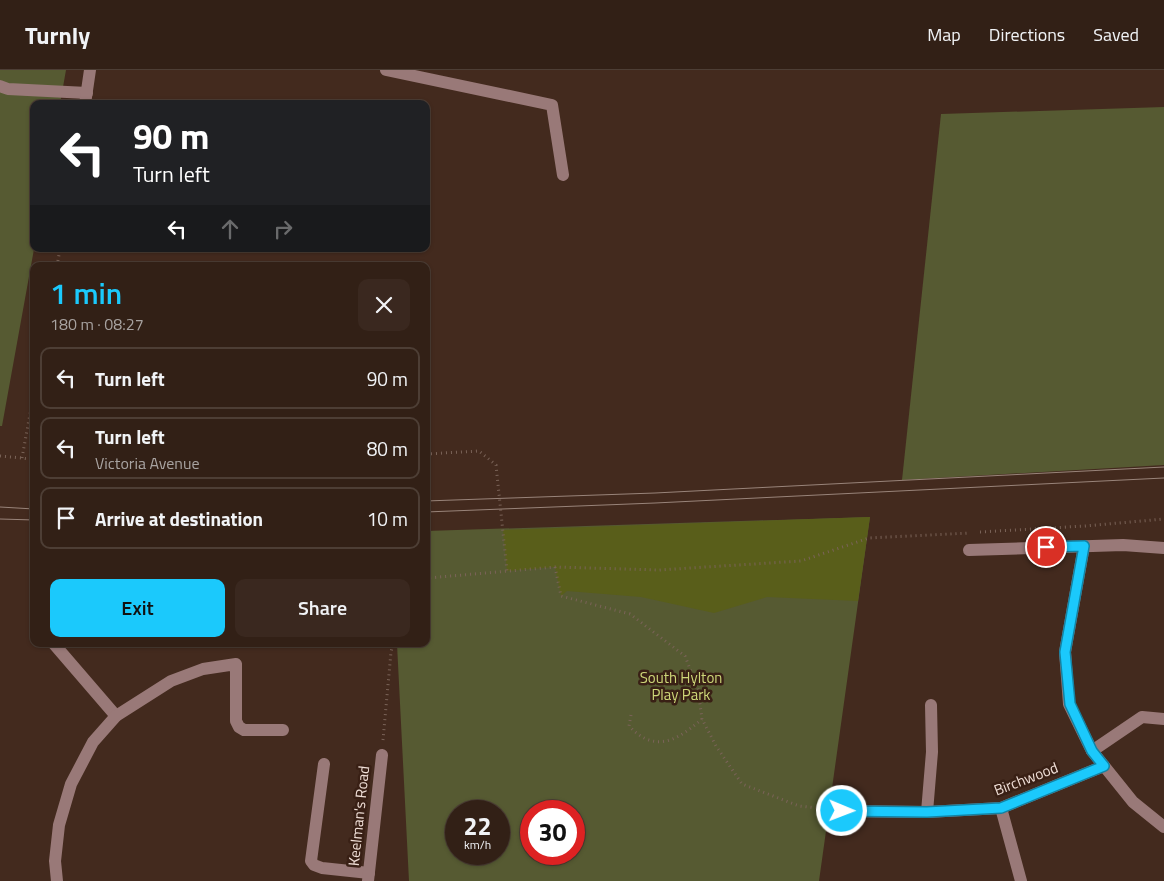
<!DOCTYPE html>
<meta charset="utf-8">
<style>
body{margin:0;font-family:"Titillium Web",sans-serif;background:#3a281f;color:#f1f3f6;height:100vh;display:flex;flex-direction:column;font-size:19px;white-space:nowrap}
*{box-sizing:border-box;margin:0}
p{font-size:16px;color:#a8a3a1}
.icon{flex:none;width:28px;height:28px;fill:none;stroke:currentColor;stroke-width:2;stroke-linecap:round;stroke-linejoin:round}
.map{position:relative;flex:1;overflow:hidden}
.sheet{position:absolute;left:30px;top:192px;width:400px;height:385px;display:flex;flex-direction:column;background:#322016;border-radius:10px;box-shadow:0 1px 4px #0004,0 0 0 1px #4d3e35}
.sheet>*{flex:none}
.banner{position:absolute;left:30px;top:30px;width:400px;height:152px;border-radius:10px;box-shadow:0 1px 4px #0004,0 0 0 1px #4d3e35;background:#202124;color:#fff;overflow:hidden}
.speed{position:absolute;left:445px;top:730px;display:flex;gap:10px;font-size:25px;font-weight:700;text-align:center}
.speed>*{display:grid;place-content:center;width:65px;height:65px;border-radius:50%;background:#322016;box-shadow:0 1px 4px #0004,0 0 0 1px #4d3e35;line-height:1}
.speed small{font-size:12px;font-weight:400}
.speed .limit{border:8px solid #d22;background:#fff;color:#111}
.pin{position:absolute;display:grid;place-items:center;width:42px;height:42px;color:#fff;margin:-21px;border:2px solid #fff;border-radius:50%;box-shadow:0 1px 5px #0007}
.me{position:absolute;width:55px;margin:-28px;rotate:91deg;stroke-linejoin:round;filter:drop-shadow(0 0 4px #0008)}
.turn{display:flex;align-items:center;gap:18px;height:105px;padding:0 20px;font-size:22px}
.turn .icon{width:65px;height:65px;stroke-width:2.5}
.turn b{display:block;font-size:35px;line-height:42px}
.lanes{display:flex;align-items:center;height:48px;padding:0 20px;background:#0003;justify-content:center;gap:25px;direction:ltr}
.lanes .off{opacity:.35}
.round{display:grid;place-items:center;flex:none;width:52px;height:52px;border-radius:10px;background:#3a281f}
.head{display:flex;align-items:center;justify-content:space-between;height:85px;padding:0 20px}
h1{font-size:30px;font-weight:600;line-height:38px;color:#1bc9fc}
.cta{display:flex;gap:10px;margin-top:auto;padding:10px 20px}
.cta a{flex:1;height:58px;border-radius:10px;background:#1bc9fc;color:#111;font-size:20px;font-weight:600;line-height:58px;text-align:center}
.cta a+a{background:#3a281f;color:#f1f3f6}
ul{padding:0;list-style:none}
li{display:flex;align-items:center;gap:15px;height:62px;margin:0 10px 8px;padding:0 10px;border:2px solid #4d3e35;border-radius:10px}
li div{flex:1}
li b{display:block;font-size:19px}
li em{font-style:normal}
header{display:flex;align-items:center;gap:30px;box-sizing:border-box;height:70px;padding:0 25px;background:#322016;border-bottom:1px solid #4d3e35}
header strong{font-size:24px}
nav{display:flex;gap:28px;margin-inline-start:auto;font-size:18px}
.map>svg:first-child{display:block}
.green{fill:#565a32;fill-rule:evenodd}
.forest{fill:#595e1a}
.lines{fill:none;stroke-linecap:round;stroke-linejoin:round}
.path{stroke:#7a6358;stroke-width:3;stroke-dasharray:1 4;stroke-linecap:butt}
.minor{stroke:#997978;stroke-width:12}
.tram{stroke:#99847a;stroke-width:1}
.route-casing{stroke:#1283a4;stroke-width:12}
.route{stroke:#1bc9fc;stroke-width:9}
.labels{text-anchor:middle;stroke-width:5;stroke-linejoin:round;paint-order:stroke}
.park-label{font-size:15px;fill:#cdd678;stroke:#392015}
.street-label{font-size:15px;fill:#f0dfd7;stroke:#392015}
</style>
<header>
<strong>Turnly</strong>
<nav><a>Map</a><a>Directions</a><a>Saved</a></nav>
</header>
<div class="map">
<svg width="1164" height="811" viewBox="0 0 1164 811">
<rect width="100%" height="100%" fill="#432a1e"/>
<g class="green">
<polygon points="0,0 66,0 60,34 34,34 34,179 2,356 0,356"/>
<polygon points="1164,37 1164,395 902,410 941,44"/>
<path d="M870 447 819 811H409L397 574H426V461ZM456 741H499V784H456ZM531 741H574V784H531Z"/>
</g>
<polygon class="forest" points="870,447 858,531 767,527 714,543 641,527 567,521 561,526 555,497 507,501 503,460"/>
<g class="lines">
<g class="path">
<polyline points="57,196 60,179"/>
<polyline points="426,384 479,381 496,395 507,501"/>
<polyline points="0,386 22,388 34,390"/>
<polyline points="22,388 34,322"/>
<polyline points="980,462 1085,456 1164,449"/>
<polyline points="555,497 561,526 630,544 685,586 698,619 702,649 716,676 742,714 799,736 827,739"/>
<polyline points="426,510 428,508 555,497 659,500 801,491 869,468 969,463"/>
<path d="M631 645 629 656C655 684 678 670 702 649"/>
<polyline points="383,670 391,582 393,574"/>
</g>
<g class="minor">
<polyline points="386,0 552,35 563,105"/>
<polyline points="0,16 8,19 87,23"/>
<polyline points="85,34 90,0"/>
<polyline points="1084,476 1065,582 1069,634 1092,681 1133,732 1164,757"/>
<polyline points="969,480 1123,475 1164,478"/>
<polyline points="54,574 116,646"/>
<polyline points="1092,681 1142,647 1164,649"/>
<polyline points="324,694 311,791 314,795 322,798 369,803"/>
<polyline points="1001,738 1021,811"/>
<polyline points="842,741 927,742 1001,738 1104,696"/>
<polyline points="927,742 932,682 931,635"/>
<polyline points="57,811 55,791 59,755 71,714 93,672 116,646 171,611 203,599 236,594 236,651 239,657 244,660 283,660"/>
<polyline points="368,811 382,685"/>
</g>
<g class="tram">
<polyline points="426,431 655,423 1164,397"/>
<polyline points="0,437 34,439"/>
<polyline points="426,442 655,433 1164,408"/>
<polyline points="0,449 34,450"/>
</g>
</g>
<g class="lines">
<defs>
<polyline id="route" points="842,741 927,742 1001,738 1104,696 1092,681 1070,634 1065,582 1084,476 1046,477"/>
</defs>
<use href="#route" class="route-casing"/>
<use href="#route" class="route"/>
</g>
<g class="labels">
<g class="park-label">
<text x="681" y="613">South Hylton<tspan x="681" dy="17">Play Park</tspan></text>
</g>
<g class="street-label">
<text transform="translate(1026 709) rotate(-21)" y="5">Birchwood</text>
<text transform="translate(359 746) rotate(-84)" y="5">Keelman's Road</text>
</g>
</g>
</svg>
<div class="speed"><div>22<small>km/h</small></div><div class="limit">30</div></div>
<div class="pin" style="left:1046px;top:477px;background:#d93025"><svg class="icon" aria-label="arrive" viewBox="0 0 24 24"><path d="M6 21V4h12l-3 4 3 4H6"/></svg></div>
<svg class="me" style="left:842px;top:741px" viewBox="-20 -20 40 40"><circle r="17" fill="#1bc9fc" stroke="#fff" stroke-width="3"/><path d="M0-11L8 9 0 5-8 9z" fill="#fff"/></svg>
<div class="banner">
<div class="turn"><svg class="icon" aria-label="left" viewBox="0 0 24 24"><path d="M17 20v-9H6M10 6l-5 5 5 5"/></svg><div><b>90 m</b>Turn left</div></div>
<div class="lanes"><svg class="icon" aria-label="left" viewBox="0 0 24 24"><path d="M17 20v-9H6M10 6l-5 5 5 5"/></svg><svg class="icon off" aria-label="ahead" viewBox="0 0 24 24"><path d="M12 20V5M6 11l6-6 6 6"/></svg><svg class="icon off" aria-label="right" viewBox="0 0 24 24"><path d="M7 20v-9h11M14 6l5 5-5 5"/></svg></div>
</div>
<section class="sheet">
<div class="head"><div><h1>1 min</h1><p>180 m · 08:27</p></div><a class="round"><svg class="icon" aria-label="close" viewBox="0 0 24 24"><path d="M6 6l12 12M18 6L6 18"/></svg></a></div>
<ul>
<li><svg class="icon" aria-label="left" viewBox="0 0 24 24"><path d="M17 20v-9H6M10 6l-5 5 5 5"/></svg><div><b>Turn left</b></div><em>90 m</em></li>
<li><svg class="icon" aria-label="left" viewBox="0 0 24 24"><path d="M17 20v-9H6M10 6l-5 5 5 5"/></svg><div><b>Turn left</b><p>Victoria Avenue</p></div><em>80 m</em></li>
<li><svg class="icon" aria-label="arrive" viewBox="0 0 24 24"><path d="M6 21V4h12l-3 4 3 4H6"/></svg><div><b>Arrive at destination</b></div><em>10 m</em></li>
</ul>
<div class="cta"><a>Exit</a><a>Share</a></div>
</section>
</div>
